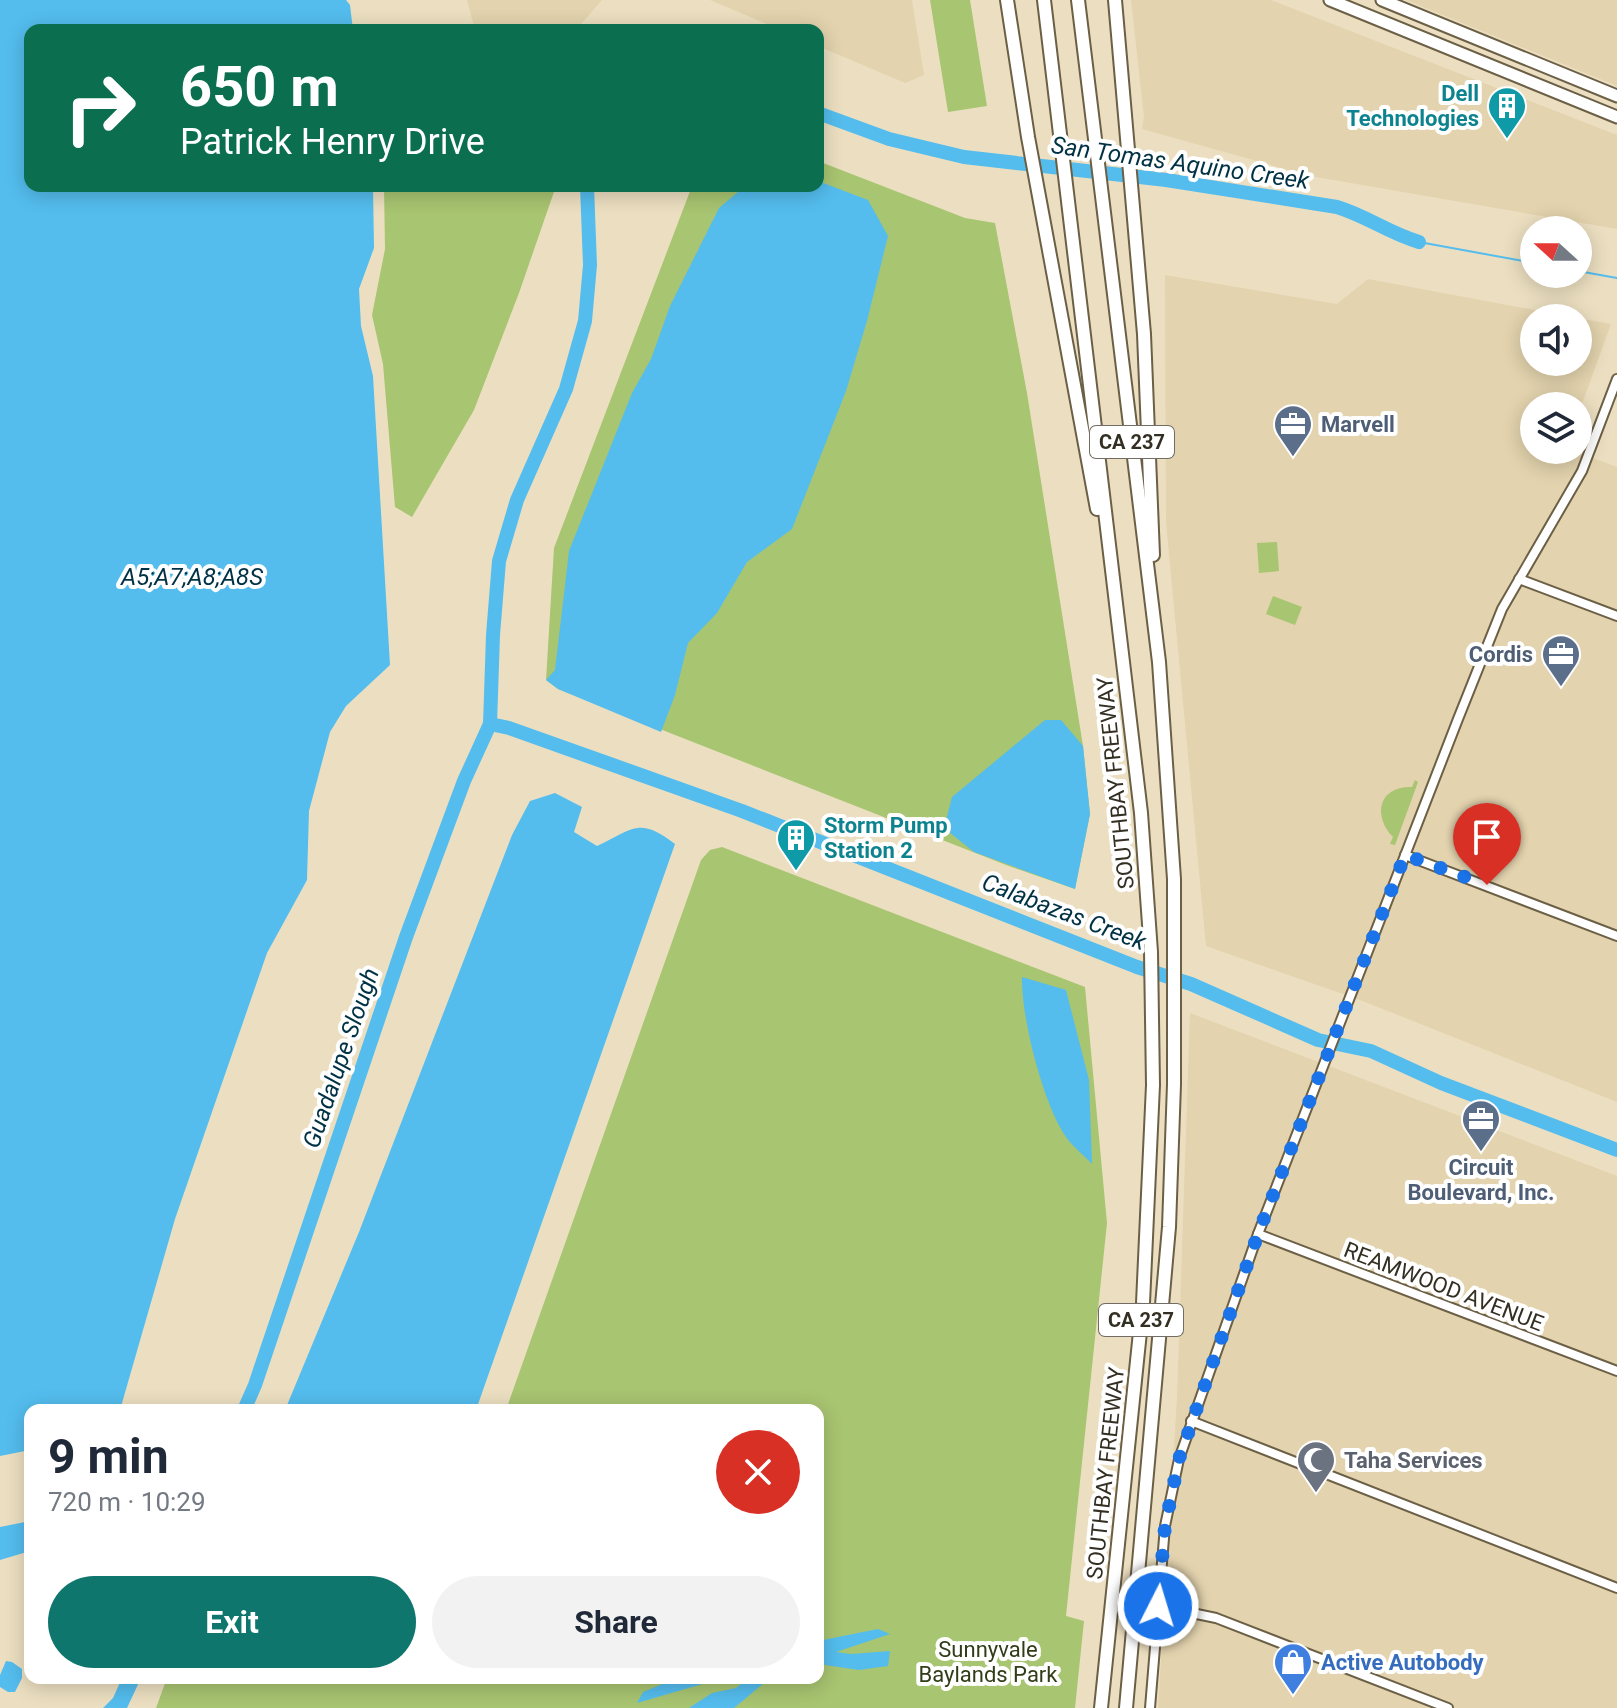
<!DOCTYPE html>
<meta charset="utf-8">
<style>
body{margin:0;font-family:Roboto,sans-serif;background:#f2f2f3;color:#1f2937;height:100vh;display:flex;flex-direction:column;font-size:30px;white-space:nowrap}
*{box-sizing:border-box;margin:0}
p{font-size:26px;color:#747a83}
.icon{flex:none;width:44px;height:44px;fill:none;stroke:currentColor;stroke-width:2;stroke-linecap:round;stroke-linejoin:round}
.map{position:relative;flex:1;overflow:hidden}
.details{position:absolute;left:24px;top:1404px;width:800px;height:280px;display:flex;flex-direction:column;background:#fff;border-radius:16px;box-shadow:0 4px 20px #0003}
.details>*{flex:none}
.guide{position:absolute;left:24px;top:24px;width:800px;height:168px;border-radius:16px;box-shadow:0 4px 20px #0003;background:#0b6e4f;color:#fff;overflow:hidden}
.needle{width:52px;rotate:291deg}
.tools{position:absolute;left:1520px;top:216px;display:grid;gap:16px}
.tools a{display:grid;place-items:center;width:72px;height:72px;border-radius:50%;background:#fff;box-shadow:0 4px 20px #0003;font-size:40px}
.pin{position:absolute;display:grid;place-items:center;width:68px;height:68px;color:#fff;margin:-82px -34px;border-radius:50% 50% 50% 0;rotate:-45deg;box-shadow:0 0 8px #0007}
.pin .icon{rotate:45deg}
.me{position:absolute;width:88px;margin:-44px;rotate:5deg;stroke-linejoin:round;filter:drop-shadow(0 0 6px #0008)}
.turn{display:flex;align-items:center;gap:28px;height:168px;padding:0 24px;font-size:36px}
.turn .icon{width:104px;height:104px;stroke-width:2.5}
.turn b{display:block;font-size:56px;line-height:68px}
.round{display:grid;place-items:center;flex:none;width:84px;height:84px;border-radius:42px;background:#f2f2f3}
.head{display:flex;align-items:center;justify-content:space-between;height:136px;padding:0 24px}
h1{font-size:48px;font-weight:700;line-height:60px}
.cta{display:flex;gap:16px;margin-top:auto;padding:16px 24px}
.cta a{flex:1;height:92px;border-radius:48px;background:#0f766e;color:#fff;font-size:32px;font-weight:700;line-height:92px;text-align:center}
.cta a+a{background:#f2f2f3;color:#1f2937}
.map>svg:first-child{display:block}
.built{fill:#e3d3ae}
.green{fill:#a8c571}
.water{fill:#54bdee}
.lines{fill:none;stroke-linecap:round;stroke-linejoin:round}
.stream{stroke:#54bdee;stroke-width:2}
.river{stroke:#54bdee;stroke-width:14}
.minor-casing{stroke:#6b5f45;stroke-width:12}
.major-casing{stroke:#6b5f45;stroke-width:15}
.highway-casing{stroke:#6b5f45;stroke-width:16}
.minor{stroke:#fff;stroke-width:8}
.major{stroke:#fff;stroke-width:11}
.highway{stroke:#fff;stroke-width:12}
.route{stroke:#1a73e8;stroke-width:14;stroke-dasharray:0 25.2}
.labels{text-anchor:middle;stroke-width:8;stroke-linejoin:round;paint-order:stroke}
.shield{fill:#fff;stroke:#716d65;stroke-width:2}
.shield-label{font-size:20px;font-weight:bold;fill:#342f23}
.culture-label{font-size:22px;font-weight:bold;fill:#0d838f;stroke:#fff;text-anchor:end}
.service-label{font-size:22px;font-weight:bold;fill:#4e5e75;stroke:#fff;text-anchor:start}
.street-label{font-size:22px;fill:#342f23;stroke:#fff}
.worship-label{font-size:22px;font-weight:bold;fill:#5b616d;stroke:#fff;text-anchor:start}
.park-label{font-size:22px;fill:#313d18;stroke:#fff}
.shop-label{font-size:22px;font-weight:bold;fill:#366cbe;stroke:#fff;text-anchor:start}
.water-label{font-size:24px;font-style:italic;fill:#003145;stroke:#fff}
</style>
<div class="map">
<svg width="1617" height="1708" viewBox="0 0 1617 1708">
<rect width="100%" height="100%" fill="#ecdfc1"/>
<g class="built">
<polygon points="467,0 602,0 576,30 475,30"/>
<polygon points="710,0 912,0 924,75 905,83 818,46 818,30 781,30"/>
<polygon points="1131,0 1271,0 1617,135 1617,229 1310,176 1142,129 1144,117"/>
<polygon points="1406,0 1617,0 1617,86"/>
<polygon points="1165,275 1337,304 1368,279 1577,318 1534,318 1534,362 1578,362 1578,318 1611,324 1578,415 1578,406 1534,406 1534,450 1571,450 1617,467 1617,1102 1360,1000 1206,946 1166,522"/>
<polygon points="1190,1013 1617,1176 1617,1708 1158,1708 1177,1398"/>
</g>
<g class="green">
<polygon points="930,0 970,0 987,106 948,112"/>
<polygon points="818,161 965,218 995,223 1027,393 1083,746 1090,814 1075,889 1006,865 558,689 546,680 554,548 692,186 818,186"/>
<polygon points="384,186 556,186 519,293 474,410 412,517 395,507 383,364 372,315 385,249"/>
<polygon points="1277,542 1279,571 1259,573 1257,543"/>
<polygon points="1273,596 1302,607 1295,625 1266,614"/>
<path d="M1415 780 1418 782 1395 845 1390 844 1393 837C1372 815 1379 786 1412 787Z"/>
<polygon points="722,847 1085,987 1107,1223 1066,1616 1084,1621 1075,1708 156,1708 167,1678 818,1678 818,1410 506,1410 701,860 710,850"/>
</g>
<g class="water">
<polygon points="0,0 346,0 350,5 353,30 30,30 30,186 373,186 374,248 359,289 361,326 373,376 390,665 346,706 330,732 309,811 307,880 267,953 175,1219 120,1410 30,1410 30,1450 0,1456"/>
<polygon points="818,181 868,200 888,236 867,321 846,391 792,529 747,562 717,613 688,643 675,695 661,732 558,689 546,680 555,670 569,551 632,393 651,359 670,306 719,208 745,186 818,186"/>
<polygon points="1045,720 1061,720 1083,746 1090,814 1075,889 974,852 944,828 952,797"/>
<path d="M555 793 582 807 574 832 597 846C633 829 639 816 675 844L476 1410H285L359 1232 512 835 530 801Z"/>
<path d="M1022 977 1066 990 1089 1080 1092 1164C1084 1155 1073 1147 1066 1137 1043 1104 1021 1017 1022 977Z"/>
<polygon points="30,1521 30,1551 0,1560 0,1527"/>
<polygon points="878,1629 890,1634 836,1652 851,1654 890,1651 888,1666 859,1670 818,1664 818,1641"/>
<polygon points="6,1661 12,1662 22,1669 22,1678 15,1692 8,1692 0,1687 0,1675"/>
<polygon points="122,1678 141,1678 127,1708 103,1708 113,1698"/>
<polygon points="677,1678 723,1678 637,1703 643,1692"/>
<polygon points="748,1678 770,1678 734,1708 689,1708 712,1693 736,1688"/>
</g>
<g class="lines">
<g class="stream">
<polyline points="1419,242 1534,263"/>
<polyline points="1578,271 1617,278"/>
</g>
<g class="river">
<path d="M818 113 889 139 964 157 1166 180 1337 207C1367 216 1388 233 1419 242"/>
<polyline points="490,724 509,728 742,811 1137,967 1191,984 1318,1040 1371,1051 1441,1083 1617,1150"/>
<polyline points="244,1410 255,1385 406,937 464,781 490,724 493,635 499,561 517,500 566,389 585,321 590,265 587,186"/>
</g>
<defs>
<g id="minor">
<polyline points="1519,579 1617,616"/>
<polyline points="1405,855 1617,936"/>
<polyline points="1258,1234 1617,1371"/>
<polyline points="1191,1421 1617,1588"/>
<polyline points="1158,1606 1216,1618 1448,1708"/>
<polyline points="1150,1708 1165,1526 1179,1459 1258,1234 1458,719 1502,609 1582,471 1617,379"/>
</g>
<g id="major">
<polyline points="1330,0 1617,117"/>
<polyline points="1382,0 1617,96"/>
</g>
<g id="highway">
<polyline points="1007,0 1028,137 1097,509"/>
<polyline points="1044,0 1141,813 1151,952 1153,1085 1143,1303 1101,1708"/>
<polyline points="1078,0 1159,662 1174,879 1174,1084 1169,1227 1126,1708"/>
<polyline points="1115,0 1144,334 1153,555"/>
</g>
</defs>
<use href="#minor" class="minor-casing"/>
<use href="#major" class="major-casing"/>
<use href="#highway" class="highway-casing"/>
<use href="#minor" class="minor"/>
<use href="#major" class="major"/>
<use href="#highway" class="highway"/>
</g>
<g class="lines">
<polyline class="route" points="1158,1606 1165,1526 1179,1459 1258,1234 1405,855 1487,885"/>
</g>
<defs>
<symbol id="building-pin" viewBox="-11 -11 22 30"><path d="M0 17L-7.5 6A9.5 9.5 0 1 1 7.5 6Z" fill="#0f9aa8" stroke="#fff"/><path d="M-4-6H4V6H1V3H-1V6H-4ZM-2.5-4.3h1.7v1.8h-1.7ZM.8-4.3h1.7v1.8H.8ZM-2.5-1h1.7V.8h-1.7ZM.8-1h1.7V.8H.8Z" fill="#fff"/></symbol>
<symbol id="office-pin" viewBox="-11 -11 22 30"><path d="M0 17L-7.5 6A9.5 9.5 0 1 1 7.5 6Z" fill="#5c6f8a" stroke="#fff"/><path d="M-6-3h4V-5.5h4V-3h4V5H-6ZM-1-4.5V-3h2v-1.5ZM-6 0V1H6V0Z" fill="#fff"/></symbol>
<symbol id="mosque-pin" viewBox="-11 -11 22 30"><path d="M0 17L-7.5 6A9.5 9.5 0 1 1 7.5 6Z" fill="#6b7280" stroke="#fff"/><path d="M3.5-4.9A6 6 0 1 0 3.5 4.9A5 5 0 1 1 3.5-4.9Z" fill="#fff"/></symbol>
<symbol id="shop-pin" viewBox="-11 -11 22 30"><path d="M0 17L-7.5 6A9.5 9.5 0 1 1 7.5 6Z" fill="#3f7fe0" stroke="#fff"/><path d="M-5-2.5h2.3a2.7 3.5 0 0 1 5.4 0H5L5.5 6h-11ZM-1.5-2.5h3a1.5 2.3 0 0 0-3 0Z" fill="#fff"/></symbol>
</defs>
<g fill-rule="evenodd">
<use href="#building-pin" x="1485" y="84" width="44" height="60"/>
<use href="#office-pin" x="1271" y="402" width="44" height="60"/>
<use href="#office-pin" x="1539" y="632" width="44" height="60"/>
<use href="#building-pin" x="774" y="816" width="44" height="60"/>
<use href="#office-pin" x="1459" y="1097" width="44" height="60"/>
<use href="#mosque-pin" x="1294" y="1438" width="44" height="60"/>
<use href="#shop-pin" x="1271" y="1640" width="44" height="60"/>
</g>
<g class="labels">
<g class="shield">
<rect x="1090" y="426" width="84" height="32" rx="6"/>
<rect x="1099" y="1304" width="84" height="32" rx="6"/>
</g>
<g class="shield-label">
<text x="1132" y="449">CA 237</text>
<text x="1141" y="1327">CA 237</text>
</g>
<g class="culture-label">
<text x="1479" y="101">Dell<tspan x="1479" dy="25">Technologies</tspan></text>
<text x="824" y="833" text-anchor="start">Storm Pump<tspan x="824" dy="25">Station 2</tspan></text>
</g>
<g class="service-label">
<text x="1321" y="432">Marvell</text>
<text x="1533" y="662" text-anchor="end">Cordis</text>
<text x="1481" y="1175" text-anchor="middle">Circuit<tspan x="1481" dy="25">Boulevard, Inc.</tspan></text>
</g>
<g class="street-label">
<text transform="translate(1115 783) rotate(-96)" y="8">SOUTHBAY FREEWAY</text>
<text transform="translate(1444 1286) rotate(21)" y="8">REAMWOOD AVENUE</text>
<text transform="translate(1105 1473) rotate(-84)" y="8">SOUTHBAY FREEWAY</text>
</g>
<g class="worship-label">
<text x="1344" y="1468">Taha Services</text>
</g>
<g class="park-label">
<text x="988" y="1657">Sunnyvale<tspan x="988" dy="25">Baylands Park</tspan></text>
</g>
<g class="shop-label">
<text x="1321" y="1670">Active Autobody</text>
</g>
<g class="water-label">
<text transform="translate(1180 163) rotate(8)" y="8">San Tomas Aquino Creek</text>
<text x="192" y="585">A5;A7;A8;A8S</text>
<text transform="translate(1064 912) rotate(21)" y="8">Calabazas Creek</text>
<text transform="translate(341 1058) rotate(-71)" y="8">Guadalupe Slough</text>
</g>
</g>
</svg>
<div class="tools">
<a><svg class="needle" viewBox="-14 -14 28 28"><path d="M0-13l5 13h-10z" fill="#e53935"/><path d="M0 13l5-13h-10z" fill="#747a83"/></svg></a>
<a><svg class="icon" aria-label="sound" viewBox="0 0 24 24"><path d="M4 9h4l5-4v14l-5-4H4zM17 9q2 3 0 6"/></svg></a>
<a><svg class="icon" aria-label="layers" viewBox="0 0 24 24"><path d="M12 4l9 5-9 5-9-5zM3 14l9 5 9-5"/></svg></a>
</div>
<div class="pin" style="left:1487px;top:885px;background:#d93025"><svg class="icon" aria-label="arrive" viewBox="0 0 24 24"><path d="M6 21V4h12l-3 4 3 4H6"/></svg></div>
<svg class="me" style="left:1158px;top:1606px" viewBox="-20 -20 40 40"><circle r="17" fill="#1a73e8" stroke="#fff" stroke-width="3"/><path d="M0-11L8 9 0 5-8 9z" fill="#fff"/></svg>
<div class="guide">
<div class="turn"><svg class="icon" aria-label="right" viewBox="0 0 24 24"><path d="M7 20v-9h11M14 6l5 5-5 5"/></svg><div><b>650 m</b>Patrick Henry Drive</div></div>
</div>
<section class="details">
<div class="head"><div><h1>9 min</h1><p>720 m · 10:29</p></div><a class="round" style="background:#d93025;color:#fff"><svg class="icon" aria-label="close" viewBox="0 0 24 24"><path d="M6 6l12 12M18 6L6 18"/></svg></a></div>
<div class="cta"><a>Exit</a><a>Share</a></div>
</section>
</div>
